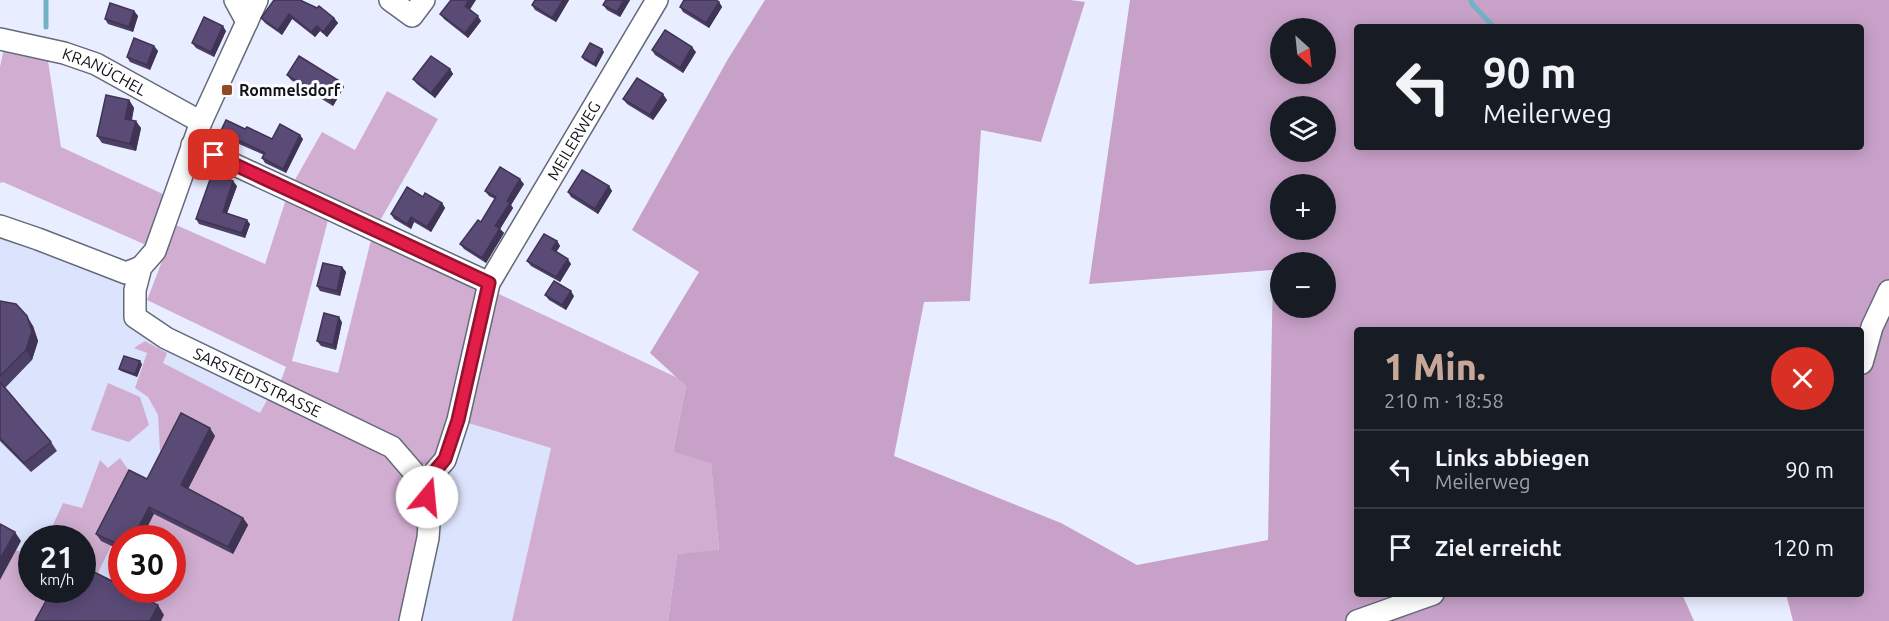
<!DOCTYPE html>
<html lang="de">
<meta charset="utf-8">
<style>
body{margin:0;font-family:Ubuntu,sans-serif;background:#242831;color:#f1f3f6;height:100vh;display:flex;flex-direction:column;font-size:22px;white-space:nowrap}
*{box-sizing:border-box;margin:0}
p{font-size:20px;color:#9ea1a6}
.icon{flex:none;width:33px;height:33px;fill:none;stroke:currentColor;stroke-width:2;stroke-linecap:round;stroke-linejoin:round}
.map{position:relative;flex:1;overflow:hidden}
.side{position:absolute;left:1354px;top:327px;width:510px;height:270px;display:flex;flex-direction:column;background:#171b24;border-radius:6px;box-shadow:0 3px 15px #0003}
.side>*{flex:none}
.guide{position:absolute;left:1354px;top:24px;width:510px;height:126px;border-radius:6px;box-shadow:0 3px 15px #0003;background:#171b24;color:#f1f3f6;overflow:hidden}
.needle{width:39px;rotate:153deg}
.tools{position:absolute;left:1270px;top:18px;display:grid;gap:12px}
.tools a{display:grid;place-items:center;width:66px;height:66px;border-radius:50%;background:#171b24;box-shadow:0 3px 15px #0003;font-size:30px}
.speed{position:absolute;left:18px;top:525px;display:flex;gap:12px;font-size:30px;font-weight:700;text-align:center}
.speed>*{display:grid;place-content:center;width:78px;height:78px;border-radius:50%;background:#171b24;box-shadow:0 3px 15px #0003;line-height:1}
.speed small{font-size:15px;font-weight:400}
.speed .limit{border:9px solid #d22;background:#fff;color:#111}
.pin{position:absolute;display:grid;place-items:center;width:51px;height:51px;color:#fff;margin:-26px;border-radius:12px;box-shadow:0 3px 9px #0006}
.me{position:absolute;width:66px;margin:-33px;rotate:17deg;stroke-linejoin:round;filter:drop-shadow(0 0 4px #0008)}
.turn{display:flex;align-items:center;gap:21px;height:126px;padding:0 30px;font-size:27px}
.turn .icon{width:78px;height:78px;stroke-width:2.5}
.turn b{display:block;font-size:42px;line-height:51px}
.round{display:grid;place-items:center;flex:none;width:63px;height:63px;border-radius:32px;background:#242831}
.summary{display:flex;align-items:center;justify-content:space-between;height:102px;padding:0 30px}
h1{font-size:36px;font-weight:800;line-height:45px;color:#c6a798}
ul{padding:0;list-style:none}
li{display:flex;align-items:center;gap:18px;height:78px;padding:0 30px;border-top:2px solid #363941}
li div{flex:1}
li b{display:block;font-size:22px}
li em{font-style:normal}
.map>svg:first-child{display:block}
.built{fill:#dce3fc;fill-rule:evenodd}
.green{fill:#d1aed1}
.forest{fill:#c8a1c8;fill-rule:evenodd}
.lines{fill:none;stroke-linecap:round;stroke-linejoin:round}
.stream{stroke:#73b2c6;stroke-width:5}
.minor-casing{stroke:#656a79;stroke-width:24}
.minor{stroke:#fff;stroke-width:21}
.wall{fill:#4d4065}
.shaded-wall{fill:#3f3453}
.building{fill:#5a4b76;stroke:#3f3453;stroke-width:1.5}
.route-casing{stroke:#92132f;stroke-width:15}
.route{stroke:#e11d48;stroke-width:10}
.poi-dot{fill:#914a25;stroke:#fafbfe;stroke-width:2}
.labels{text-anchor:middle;stroke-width:6;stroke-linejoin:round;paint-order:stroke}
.street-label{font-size:16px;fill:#121319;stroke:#fafbfe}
.poi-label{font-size:16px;font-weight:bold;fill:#121319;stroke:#fafbfe;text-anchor:start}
</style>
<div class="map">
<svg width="1889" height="621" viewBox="0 0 1889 621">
<rect width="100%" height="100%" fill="#e8edff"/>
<path class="built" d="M0 226 126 273 135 317 424 484 458 420 551 448 512 621H0ZM32 538H82V590H32ZM122 538H172V590H122Z"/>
<g class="green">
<polygon points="4,48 47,54 61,147 165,195 159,218 146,245 3,182 0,183 0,67"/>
<polygon points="387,91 438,119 377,226 292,185 322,132 355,150"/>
<polygon points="287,196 329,216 292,361 338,373 373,232 480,293 442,452 432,464 420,464 280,383 286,367 147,300 176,225 265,264"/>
<polygon points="499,294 678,378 686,386 673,452 711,462 719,551 677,554 668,621 512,621 551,448 465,422 490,296"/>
<polygon points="145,341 167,353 163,363 260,413 273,389 392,447 424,484 410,621 161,621 125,590 172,590 172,538 142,538 154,514 186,493 215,436 161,468 158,415 148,397 135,388 147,353 134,348"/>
<polygon points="108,383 140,397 149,425 129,442 91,430"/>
<polygon points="120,458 134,478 111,546 95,579 83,572 82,538 47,538 63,503 82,508 100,460 108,468"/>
<polygon points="16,550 31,556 32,590 64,590 47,621 0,621 0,580"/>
</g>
<path class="forest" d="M765 0H1070L1085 2 1041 142 981 130 970 301 924 302 894 456 1061 523 1137 565 1268 540 1273 270 1089 284 1130 0H1889V621H1793L1786 594H1862V330H1358V594H1682L1694 621H668L677 554 719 550 711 463 673 452 686 386 650 353 699 272 632 230 728 59ZM1358 27H1862V147H1358ZM1281 28H1326V74H1281ZM1281 106H1326V152H1281ZM1281 184H1326V230H1281ZM1281 262H1326V308H1281Z"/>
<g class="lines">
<g class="stream">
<polyline points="46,0 46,27"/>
<polyline points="1471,0 1472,4 1494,27"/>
</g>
<defs>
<g id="minor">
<polyline points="235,0 247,22"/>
<path id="s1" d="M257 0 201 122 155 251 141 267 135 290V317L166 338 392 447 424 484 430 510 428 538 410 621"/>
<polyline points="390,0 412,16 424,0"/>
<path id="s2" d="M0 39 64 53 96 64 201 122"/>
<polyline points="192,145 489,283"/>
<polyline points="0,226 38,239 126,273 141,267"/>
<polyline points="1862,363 1872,327 1889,291"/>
<path id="s3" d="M424 484 445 460 458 420 489 283 657 0"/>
<polyline points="1357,621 1433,594"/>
</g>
</defs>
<use href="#minor" class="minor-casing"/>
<use href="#minor" class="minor"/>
</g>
<g class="wall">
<polygon points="274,0 334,18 338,23 327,37 320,31 315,37 292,19 282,35 265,23 261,18"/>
<polygon points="569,0 556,22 535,10 532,5"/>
<polygon points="606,0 630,0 620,17 607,10 603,5"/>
<polygon points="719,2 722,7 709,28 683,12 680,7"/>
<polygon points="470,9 481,21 468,38 444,19 440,14"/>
<polygon points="134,11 138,16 133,32 108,24 105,19"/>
<polygon points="226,31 214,57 196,48 192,43"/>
<polygon points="154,46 158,51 150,70 130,62 127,57"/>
<polygon points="652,50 696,52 683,73 655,55"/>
<polygon points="604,52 596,67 584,60 582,57"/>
<polygon points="450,69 453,74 435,98 417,84 413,79"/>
<polygon points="287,75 341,82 344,87 333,106 291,80"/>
<polygon points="623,99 667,100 653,120 627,104"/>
<polygon points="129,100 134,108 132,120 141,128 136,151 102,143 97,136"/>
<polygon points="245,129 272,139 303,139 286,173 265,163 262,158 264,155 239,144 236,151 220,144 217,139"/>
<polygon points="524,184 511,205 513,208 500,229 504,233 486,263 464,249 460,244 481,222 495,199 489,196 485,191"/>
<polygon points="237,186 227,213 250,224 245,238 199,224 196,219"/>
<polygon points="609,186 612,191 598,214 571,197 568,192"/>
<polygon points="423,197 442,203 445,208 431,232 414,222 411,229 394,219 391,214"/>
<polygon points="557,241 560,246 556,252 571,264 560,282 531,266 527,261"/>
<polygon points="342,267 346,272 340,296 320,291 317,286"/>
<polygon points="545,295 574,296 566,310 549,300"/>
<polygon points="0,301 33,326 38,341 32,360 5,388 51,442 57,451 31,472 0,441"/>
<polygon points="342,322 336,350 321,346 317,341"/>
<polygon points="142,364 137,377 121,371 119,369"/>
<polygon points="215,436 188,489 243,518 248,525 233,554 154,514 122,538 122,551 101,541 96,534 147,479"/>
</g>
<g class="shaded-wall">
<polygon points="469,0 476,0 469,11 465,6"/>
<polygon points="563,0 569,0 556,22 552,18"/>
<polygon points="624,0 630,0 620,17 617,12"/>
<polygon points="719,2 722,7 709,28 706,23"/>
<polygon points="134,11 138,16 133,32 129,27"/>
<polygon points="289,14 292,19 282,35 278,30"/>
<polygon points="478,16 481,21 468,38 465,33"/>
<polygon points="334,18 338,23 327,37 323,32"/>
<polygon points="223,26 226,31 214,57 211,52"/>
<polygon points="317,26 320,31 315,37 311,32"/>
<polygon points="154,46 158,51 150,70 147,65"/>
<polygon points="692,47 696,52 683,73 680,68"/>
<polygon points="602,49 604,52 596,67 594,64"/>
<polygon points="450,69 453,74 435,98 431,93"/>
<polygon points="341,82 344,87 333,106 330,101"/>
<polygon points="663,94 667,100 653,120 650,115"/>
<polygon points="129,100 134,108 130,126 125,119"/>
<polygon points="136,121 141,128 136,151 130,144"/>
<polygon points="300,135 303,139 286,173 283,169"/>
<polygon points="236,139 239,144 236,151 233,147"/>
<polygon points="520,179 524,184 511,205 513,208 500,229 504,233 486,263 482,258 495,226 507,201"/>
<polygon points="233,181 237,186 226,216 223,212"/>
<polygon points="609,186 612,191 598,214 595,209"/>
<polygon points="442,203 445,208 431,232 427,227"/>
<polygon points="411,217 414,222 411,229 407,224"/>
<polygon points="247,220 250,224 245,238 242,233"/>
<polygon points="557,241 560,246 555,254 552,249"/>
<polygon points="568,259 571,264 560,282 556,277"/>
<polygon points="342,267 346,272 340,296 337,291"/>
<polygon points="571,291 574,296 566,310 562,305"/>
<polygon points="27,316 33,326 38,341 32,360 26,350"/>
<polygon points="339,317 342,322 336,350 333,345"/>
<polygon points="140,361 142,364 137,377 135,374"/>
<polygon points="210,428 215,436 186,493 181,485"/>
<polygon points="149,507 154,514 142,538 133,538"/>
<polygon points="243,518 248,525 233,554 228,547"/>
<polygon points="15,532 21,541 0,580 0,559"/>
<polygon points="158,605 164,615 161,621 150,621"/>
</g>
<g class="building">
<polygon points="274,0 300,0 317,8 319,6 334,18 323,32 317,26 311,32 289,14 278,30 261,18"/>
<polygon points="451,0 469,0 465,6 478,16 465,33 440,14"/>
<polygon points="535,0 563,0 552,18 532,5"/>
<polygon points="606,0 624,0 617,12 603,5"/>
<polygon points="684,0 716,0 719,2 706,23 680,7"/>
<polygon points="110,3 134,11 129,27 105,19"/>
<polygon points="204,17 223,26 211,52 192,43"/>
<polygon points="665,30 692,47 680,68 652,50"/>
<polygon points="134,38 154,46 147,65 127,57"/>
<polygon points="590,43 602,49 594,64 582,57"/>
<polygon points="299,56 341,82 330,101 287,75"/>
<polygon points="431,56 450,69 431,93 413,79"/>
<polygon points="637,78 663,94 650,115 623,99"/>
<polygon points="106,95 129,100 125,119 136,121 130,144 97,136"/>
<polygon points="226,120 245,129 247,127 272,139 280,124 300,135 283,169 262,158 265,153 236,139 233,147 217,139"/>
<polygon points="500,167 520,179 507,201 510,203 495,226 500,228 482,258 460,244 478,220 481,222 496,197 485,191"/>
<polygon points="582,170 609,186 595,209 568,192"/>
<polygon points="212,174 233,181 223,212 247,220 242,233 196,219"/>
<polygon points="407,187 423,197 425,193 442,203 427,227 411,217 407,224 391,214"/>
<polygon points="544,234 557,241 552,249 568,259 556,277 527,261"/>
<polygon points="323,263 342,267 337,291 317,286"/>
<polygon points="554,281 571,291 562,305 545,295"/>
<polygon points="0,301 16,304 27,316 32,331 26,350 0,376"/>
<polygon points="324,313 339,317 333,345 317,341"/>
<polygon points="124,356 140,361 135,374 119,369"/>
<polygon points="0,382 51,442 24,463 0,438"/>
<polygon points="181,413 210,428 181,485 243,518 228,547 149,507 133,538 122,538 122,546 96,534 129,470 147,479"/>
<polygon points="0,524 15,532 0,559"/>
<polygon points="82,566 122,586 122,590 127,590 158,605 150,621 35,621 52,590 82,590"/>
</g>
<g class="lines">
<defs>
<polyline id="route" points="214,155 489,283 458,420 445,459 424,484 427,497"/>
</defs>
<use href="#route" class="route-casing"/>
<use href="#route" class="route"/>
</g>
<rect class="poi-dot" x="221" y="84" width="12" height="12" rx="3"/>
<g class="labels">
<g class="street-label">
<text dy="6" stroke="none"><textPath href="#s2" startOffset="110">KRANÜCHEL</textPath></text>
<text dy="6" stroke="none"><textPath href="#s3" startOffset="380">MEILERWEG</textPath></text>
<text dy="6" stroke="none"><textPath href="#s1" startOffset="482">SARSTEDTSTRASSE</textPath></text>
</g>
<g class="poi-label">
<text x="239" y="96">Rommelsdorf</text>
</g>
</g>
</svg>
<div class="tools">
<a><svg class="needle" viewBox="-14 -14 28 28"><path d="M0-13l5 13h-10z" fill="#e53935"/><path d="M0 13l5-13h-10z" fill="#9ea1a6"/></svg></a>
<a><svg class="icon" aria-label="layers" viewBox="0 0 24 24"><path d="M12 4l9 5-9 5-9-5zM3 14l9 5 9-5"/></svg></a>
<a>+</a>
<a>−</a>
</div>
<div class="speed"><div>21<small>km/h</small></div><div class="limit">30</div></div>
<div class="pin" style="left:214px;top:155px;background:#d93025"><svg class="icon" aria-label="arrive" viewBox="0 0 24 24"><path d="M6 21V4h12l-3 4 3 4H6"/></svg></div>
<svg class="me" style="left:427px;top:497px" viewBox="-20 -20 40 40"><circle r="19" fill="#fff"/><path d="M0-13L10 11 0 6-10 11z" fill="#e11d48"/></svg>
<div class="guide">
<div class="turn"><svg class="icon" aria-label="left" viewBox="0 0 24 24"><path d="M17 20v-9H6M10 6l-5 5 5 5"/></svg><div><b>90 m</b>Meilerweg</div></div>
</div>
<section class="side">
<div class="summary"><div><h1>1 Min.</h1><p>210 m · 18:58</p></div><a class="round" style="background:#d93025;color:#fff"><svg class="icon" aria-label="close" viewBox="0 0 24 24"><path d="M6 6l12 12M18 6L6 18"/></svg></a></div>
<ul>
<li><svg class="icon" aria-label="left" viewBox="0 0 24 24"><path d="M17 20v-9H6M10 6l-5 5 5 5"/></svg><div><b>Links abbiegen</b><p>Meilerweg</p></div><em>90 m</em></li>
<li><svg class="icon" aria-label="arrive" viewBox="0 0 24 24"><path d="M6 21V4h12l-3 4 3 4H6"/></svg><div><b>Ziel erreicht</b></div><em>120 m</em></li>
</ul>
</section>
</div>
